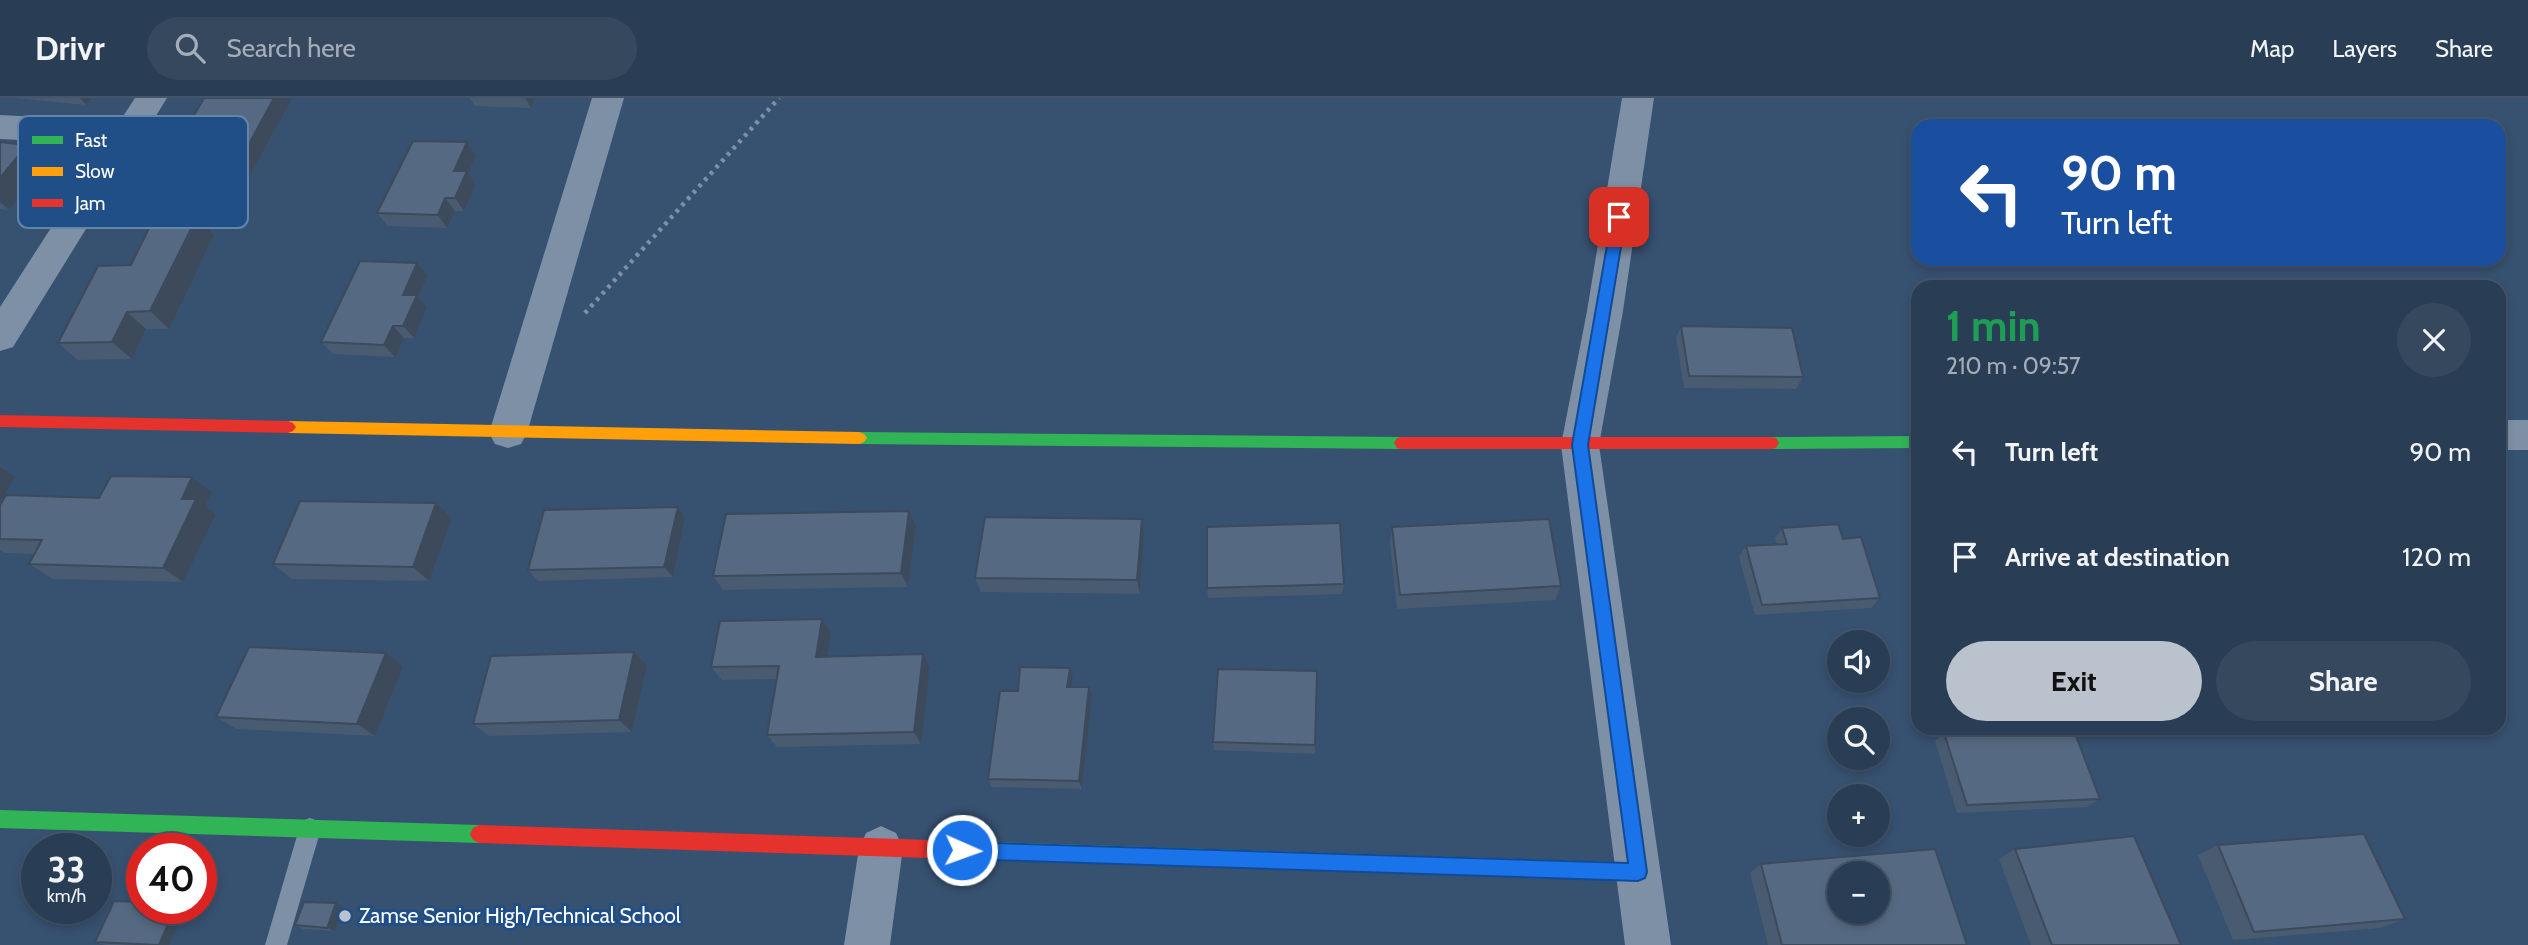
<!DOCTYPE html>
<meta charset="utf-8">
<style>
body{margin:0;font-family:Cabin,sans-serif;background:#35485e;color:#f1f3f6;height:100vh;display:flex;flex-direction:column;font-size:26px;white-space:nowrap}
*{box-sizing:border-box;margin:0}
p{font-size:23px;color:#a5aeb8}
.icon{flex:none;width:38px;height:38px;fill:none;stroke:currentColor;stroke-width:2;stroke-linecap:round;stroke-linejoin:round}
.map{position:relative;flex:1;overflow:hidden}
.drawer{position:absolute;left:1911px;top:182px;width:595px;height:455px;display:flex;flex-direction:column;background:#293d54;border-radius:21px;box-shadow:0 4px 10px #0003,0 0 0 2px #45566b}
.drawer>*{flex:none}
.top-card{position:absolute;left:1911px;top:21px;width:595px;height:147px;border-radius:21px;box-shadow:0 4px 10px #0003,0 0 0 2px #45566b;background:#1a4fa0;color:#fff;overflow:hidden}
.tools{position:absolute;left:1827px;top:532px;display:grid;gap:14px}
.tools a{display:grid;place-items:center;width:63px;height:63px;border-radius:50%;background:#293d54;box-shadow:0 4px 10px #0003,0 0 0 2px #45566b;font-size:35px}
.speed{position:absolute;left:21px;top:735px;display:flex;gap:14px;font-size:35px;font-weight:700;text-align:center}
.speed>*{display:grid;place-content:center;width:91px;height:91px;border-radius:50%;background:#293d54;box-shadow:0 4px 10px #0003,0 0 0 2px #45566b;line-height:1}
.speed small{font-size:18px;font-weight:400}
.speed .limit{border:10px solid #d22;background:#fff;color:#111}
.pin{position:absolute;display:grid;place-items:center;width:60px;height:60px;color:#fff;margin:-30px;border-radius:14px;box-shadow:0 4px 10px #0006}
.me{position:absolute;width:77px;margin:-38px;rotate:92deg;stroke-linejoin:round;filter:drop-shadow(0 0 5px #0008)}
.turn{display:flex;align-items:center;gap:24px;height:147px;padding:0 35px;font-size:32px}
.turn .icon{width:91px;height:91px;stroke-width:2.5}
.turn b{display:block;font-size:49px;line-height:60px}
.round{display:grid;place-items:center;flex:none;width:74px;height:74px;border-radius:37px;background:#35485e}
.overview{display:flex;align-items:center;justify-content:space-between;height:119px;padding:0 35px}
h1{font-size:42px;font-weight:700;line-height:52px;color:#1e9e55}
.cta{display:flex;gap:14px;margin-top:auto;padding:14px 35px}
.cta a{flex:1;height:80px;border-radius:42px;background:#b9c2cd;color:#111;font-size:28px;font-weight:700;line-height:80px;text-align:center}
.cta a+a{background:#35485e;color:#f1f3f6}
ul{padding:0;list-style:none}
li{display:flex;align-items:center;gap:21px;height:105px;padding:0 35px}
li div{flex:1}
li b{display:block;font-size:26px}
li em{font-style:normal}
header{display:flex;align-items:center;gap:42px;box-sizing:border-box;height:98px;padding:0 35px;background:#293d54;border-bottom:2px solid #45566b}
header strong{font-size:33px}
nav{display:flex;gap:38px;margin-inline-start:auto;font-size:24px}
.search{width:490px;height:63px;background:#35485e;display:flex;align-items:center;gap:18px;box-sizing:border-box;padding:0 24px;border-radius:38px;color:#a5aeb8;font-size:26px}
.map>svg:first-child{display:block}
.lines{fill:none;stroke-linecap:round;stroke-linejoin:round}
.path{stroke:#7e90a5;stroke-width:4.5;stroke-dasharray:3.5 5;stroke-linecap:butt}
.lane{fill:#7e90a5;fill-rule:evenodd}
.street{fill:#7e90a5;fill-rule:evenodd}
.fast{fill:#30b455;fill-rule:evenodd}
.slow{fill:#ff9f0a;fill-rule:evenodd}
.jam{fill:#e5322d;fill-rule:evenodd}
.wall{fill:#495b70}
.shaded-wall{fill:#3c4a5b}
.building{fill:#556a82;stroke:#3c4a5b;stroke-width:2;fill-rule:evenodd}
.route{fill:#1a73e8;stroke:#114b97;stroke-width:2}
.poi-dot{fill:#b9c2cd;stroke:#204f87;stroke-width:2.5}
.labels{text-anchor:middle;stroke-width:6;stroke-linejoin:round;paint-order:stroke}
.poi-label{font-size:21px;fill:#fff;stroke:#204f87;text-anchor:start}
.key{fill:#204f87;stroke:#6384ab;stroke-width:2}
.key-label{font-size:19px;fill:#fff}
</style>
<header>
<strong>Drivr</strong>
<div class="search"><svg class="icon" aria-label="search" viewBox="0 0 24 24"><circle cx="10" cy="10" r="6"/><path d="M15 15l6 6"/></svg>Search here</div>
<nav><a>Map</a><a>Layers</a><a>Share</a></nav>
</header>
<div class="map">
<svg width="2528" height="847" viewBox="0 0 2528 847">
<rect width="100%" height="100%" fill="#375170"/>
<g class="lines">
<polyline class="path" points="585,215 779,0"/>
<polygon class="lane" points="310,720 318,723 321,731 287,847 265,847 299,731 302,723"/>
<g class="street">
<polygon points="135,0 167,0 13,249 0,253 0,209 105,46 0,41 0,17 120,23"/>
<polygon points="592,0 624,0 527,335 521,346 508,350 495,346 489,335"/>
<polygon points="1622,0 1654,0 1623,213 1599,347 1671,847 1625,847 1561,347 1587,213"/>
<rect x="2499" y="322" width="29" height="30"/>
<polygon points="881,728 896,735 903,750 890,847 844,847 859,750 866,735"/>
</g>
<g class="fast">
<polygon points="859,334 1402,339 1407,340 1410,345 1407,350 1402,351 859,346 854,344 851,340 854,336"/>
<polygon points="1918,338 1918,350 1771,351 1766,350 1763,345 1766,340 1771,339"/>
<polygon points="0,712 479,727 485,730 488,736 485,742 479,745 0,730"/>
<polygon points="961,743 1489,760 1495,763 1498,769 1495,775 1489,778 961,761 955,758 952,752 955,746"/>
</g>
<g class="slow">
<polygon points="288,323 859,334 864,336 867,340 864,344 859,346 288,335 283,333 280,329 283,325"/>
<polygon points="1489,760 1638,765 1644,768 1647,774 1644,780 1638,783 1489,778 1483,775 1480,769 1483,763"/>
</g>
<g class="jam">
<polygon points="0,317 288,323 293,325 296,329 293,333 288,335 0,329"/>
<polygon points="1402,339 1771,339 1776,340 1779,345 1776,350 1771,351 1402,351 1397,350 1394,345 1397,340"/>
<polygon points="479,727 961,743 967,746 970,752 967,758 961,761 479,745 473,742 470,736 473,730"/>
</g>
</g>
<g class="wall">
<polygon points="16,0 92,0 86,7"/>
<polygon points="204,0 292,0 249,80 192,78 179,65 191,45 183,36"/>
<polygon points="470,0 535,0 531,10 475,8"/>
<polygon points="0,44 27,47 46,65 9,112 0,111"/>
<polygon points="476,58 468,75 476,86 464,113 455,113 447,130 388,128 377,115"/>
<polygon points="214,137 169,231 146,231 132,261 78,262 58,245 131,167"/>
<polygon points="428,178 418,199 427,209 414,240 404,240 395,259 333,256 321,244"/>
<polygon points="1681,228 1803,279 1796,291 1684,290 1676,240"/>
<polygon points="212,395 205,408 216,416 183,484 53,481 29,466 35,456 5,455 0,452 0,407 99,400"/>
<polygon points="436,405 452,420 429,483 292,481 273,466"/>
<polygon points="678,409 685,420 673,479 538,483 528,472"/>
<polygon points="1142,421 1144,436 1140,496 981,494 975,480"/>
<polygon points="916,428 908,489 723,492 713,478"/>
<polygon points="1392,429 1561,488 1555,502 1397,511 1390,444"/>
<polygon points="1782,430 1843,441 1880,500 1871,510 1755,517 1739,459 1746,448 1777,446 1775,440"/>
<polygon points="1344,486 1342,496 1208,500 1207,490"/>
<polygon points="822,521 831,535 827,558 930,570 921,646 777,649 767,637 777,581 722,582 711,569"/>
<polygon points="634,554 647,567 632,634 489,638 473,626"/>
<polygon points="386,555 403,568 375,638 237,631 216,619"/>
<polygon points="1070,570 1073,580 1072,589 1092,598 1082,691 992,689 988,681 1018,593"/>
<polygon points="1944,635 2100,701 2087,709 1957,715 1935,643"/>
<polygon points="1213,644 1315,647 1315,656 1214,652"/>
<polygon points="2218,747 2405,821 2380,830 2233,842 2198,757"/>
<polygon points="2015,751 2181,847 2031,847 1999,761"/>
<polygon points="1761,766 1967,847 1768,847 1750,775"/>
<polygon points="336,805 344,809 335,833 303,831 295,827"/>
<polygon points="186,810 169,847 105,847 95,844"/>
</g>
<g class="shaded-wall">
<polygon points="80,0 92,0 86,7"/>
<polygon points="274,0 292,0 249,80 238,66"/>
<polygon points="525,0 535,0 531,10"/>
<polygon points="467,44 476,58 468,75 476,86 464,113 455,100 454,73"/>
<polygon points="27,47 46,65 9,112 0,104 0,80"/>
<polygon points="445,100 455,113 447,130 438,117"/>
<polygon points="197,119 214,137 169,231 150,213"/>
<polygon points="417,165 428,178 418,199 427,209 414,240 403,228 403,197"/>
<polygon points="127,214 146,231 132,261 112,244"/>
<polygon points="393,228 404,240 395,259 384,247"/>
<polygon points="0,369 15,379 0,404"/>
<polygon points="192,379 212,395 205,408 216,416 183,484 163,470 182,401"/>
<polygon points="436,405 452,420 429,483 413,469"/>
<polygon points="678,409 685,420 673,479 664,469"/>
<polygon points="909,413 916,428 908,489 901,475"/>
<polygon points="1142,421 1144,436 1140,496 1137,482"/>
<polygon points="822,521 831,535 825,572 816,559"/>
<polygon points="634,554 647,567 632,634 619,622"/>
<polygon points="386,555 403,568 375,638 357,626"/>
<polygon points="923,556 930,570 921,646 914,634"/>
<polygon points="1070,570 1073,580 1070,598 1067,589"/>
<polygon points="1089,589 1092,598 1082,691 1079,683"/>
<polygon points="336,805 344,809 335,833 327,830"/>
<polygon points="175,810 186,810 169,847 159,847"/>
</g>
<g class="building">
<polygon points="204,0 274,0 238,66 179,65 196,36 183,36"/>
<polygon points="413,43 467,44 454,73 467,73 455,100 445,100 438,117 377,115"/>
<polygon points="0,44 27,47 0,80"/>
<polygon points="197,119 150,213 127,214 112,244 58,245 98,168 131,167 154,120"/>
<polygon points="360,163 417,165 403,197 417,197 403,228 393,228 384,247 321,244"/>
<polygon points="1681,228 1792,230 1803,279 1689,278"/>
<polygon points="111,378 192,379 182,401 196,401 163,470 29,466 42,442 0,441 0,407 6,397 99,400"/>
<polygon points="300,403 436,405 413,469 273,466"/>
<polygon points="678,409 664,469 528,472 544,412"/>
<polygon points="909,413 901,475 713,478 726,416"/>
<polygon points="985,419 1142,421 1137,482 975,480"/>
<polygon points="1549,421 1561,488 1400,497 1392,429"/>
<polygon points="1340,425 1344,486 1207,490 1207,429"/>
<polygon points="1838,426 1843,441 1861,439 1880,500 1762,507 1746,448 1787,446 1782,430"/>
<polygon points="822,521 816,559 923,556 914,634 767,637 779,568 711,569 720,523"/>
<polygon points="249,549 386,555 357,626 216,619"/>
<polygon points="634,554 619,622 473,626 491,558"/>
<polygon points="1020,569 1070,570 1067,589 1089,589 1079,683 988,681 1000,593 1018,593"/>
<polygon points="1218,571 1317,573 1315,647 1213,644"/>
<polygon points="2041,630 2073,630 2100,701 1967,707 1944,635"/>
<polygon points="2364,736 2405,821 2254,834 2218,747"/>
<polygon points="2134,738 2181,847 2052,847 2015,751"/>
<path d="M1935 751 1967 847H1782L1761 766ZM1839 775H1878V814H1839Z"/>
<polygon points="114,803 142,804 142,810 175,810 159,847 95,844"/>
<polygon points="304,804 336,805 327,830 295,827"/>
</g>
<polygon class="route" points="1619,113 1626,119 1588,347 1647,774 1645,780 1638,783 962,761 955,759 953,752 955,746 962,744 1628,765 1572,347 1612,119"/>
<circle class="poi-dot" cx="345" cy="818" r="7"/>
<g class="labels">
<g class="poi-label">
<text x="359" y="825">Zamse Senior High/Technical School</text>
</g>
</g>
<rect x="18" y="18" width="230" height="112" rx="10" class="key"/>
<rect x="32" y="38" width="31" height="8" fill="#30b455"/>
<rect x="32" y="69" width="31" height="9" fill="#ff9f0a"/>
<rect x="32" y="101" width="31" height="8" fill="#e5322d"/>
<g class="key-label">
<text x="75" y="49">Fast</text>
<text x="75" y="80">Slow</text>
<text x="75" y="112">Jam</text>
</g>
</svg>
<div class="tools">
<a><svg class="icon" aria-label="sound" viewBox="0 0 24 24"><path d="M4 9h4l5-4v14l-5-4H4zM17 9q2 3 0 6"/></svg></a>
<a><svg class="icon" aria-label="search" viewBox="0 0 24 24"><circle cx="10" cy="10" r="6"/><path d="M15 15l6 6"/></svg></a>
<a>+</a>
<a>−</a>
</div>
<div class="speed"><div>33<small>km/h</small></div><div class="limit">40</div></div>
<div class="pin" style="left:1619px;top:119px;background:#d93025"><svg class="icon" aria-label="arrive" viewBox="0 0 24 24"><path d="M6 21V4h12l-3 4 3 4H6"/></svg></div>
<svg class="me" style="left:962px;top:752px" viewBox="-20 -20 40 40"><circle r="17" fill="#1a73e8" stroke="#fff" stroke-width="3"/><path d="M0-11L8 9 0 5-8 9z" fill="#fff"/></svg>
<div class="top-card">
<div class="turn"><svg class="icon" aria-label="left" viewBox="0 0 24 24"><path d="M17 20v-9H6M10 6l-5 5 5 5"/></svg><div><b>90 m</b>Turn left</div></div>
</div>
<section class="drawer">
<div class="overview"><div><h1>1 min</h1><p>210 m · 09:57</p></div><a class="round"><svg class="icon" aria-label="close" viewBox="0 0 24 24"><path d="M6 6l12 12M18 6L6 18"/></svg></a></div>
<ul>
<li><svg class="icon" aria-label="left" viewBox="0 0 24 24"><path d="M17 20v-9H6M10 6l-5 5 5 5"/></svg><div><b>Turn left</b></div><em>90 m</em></li>
<li><svg class="icon" aria-label="arrive" viewBox="0 0 24 24"><path d="M6 21V4h12l-3 4 3 4H6"/></svg><div><b>Arrive at destination</b></div><em>120 m</em></li>
</ul>
<div class="cta"><a>Exit</a><a>Share</a></div>
</section>
</div>
